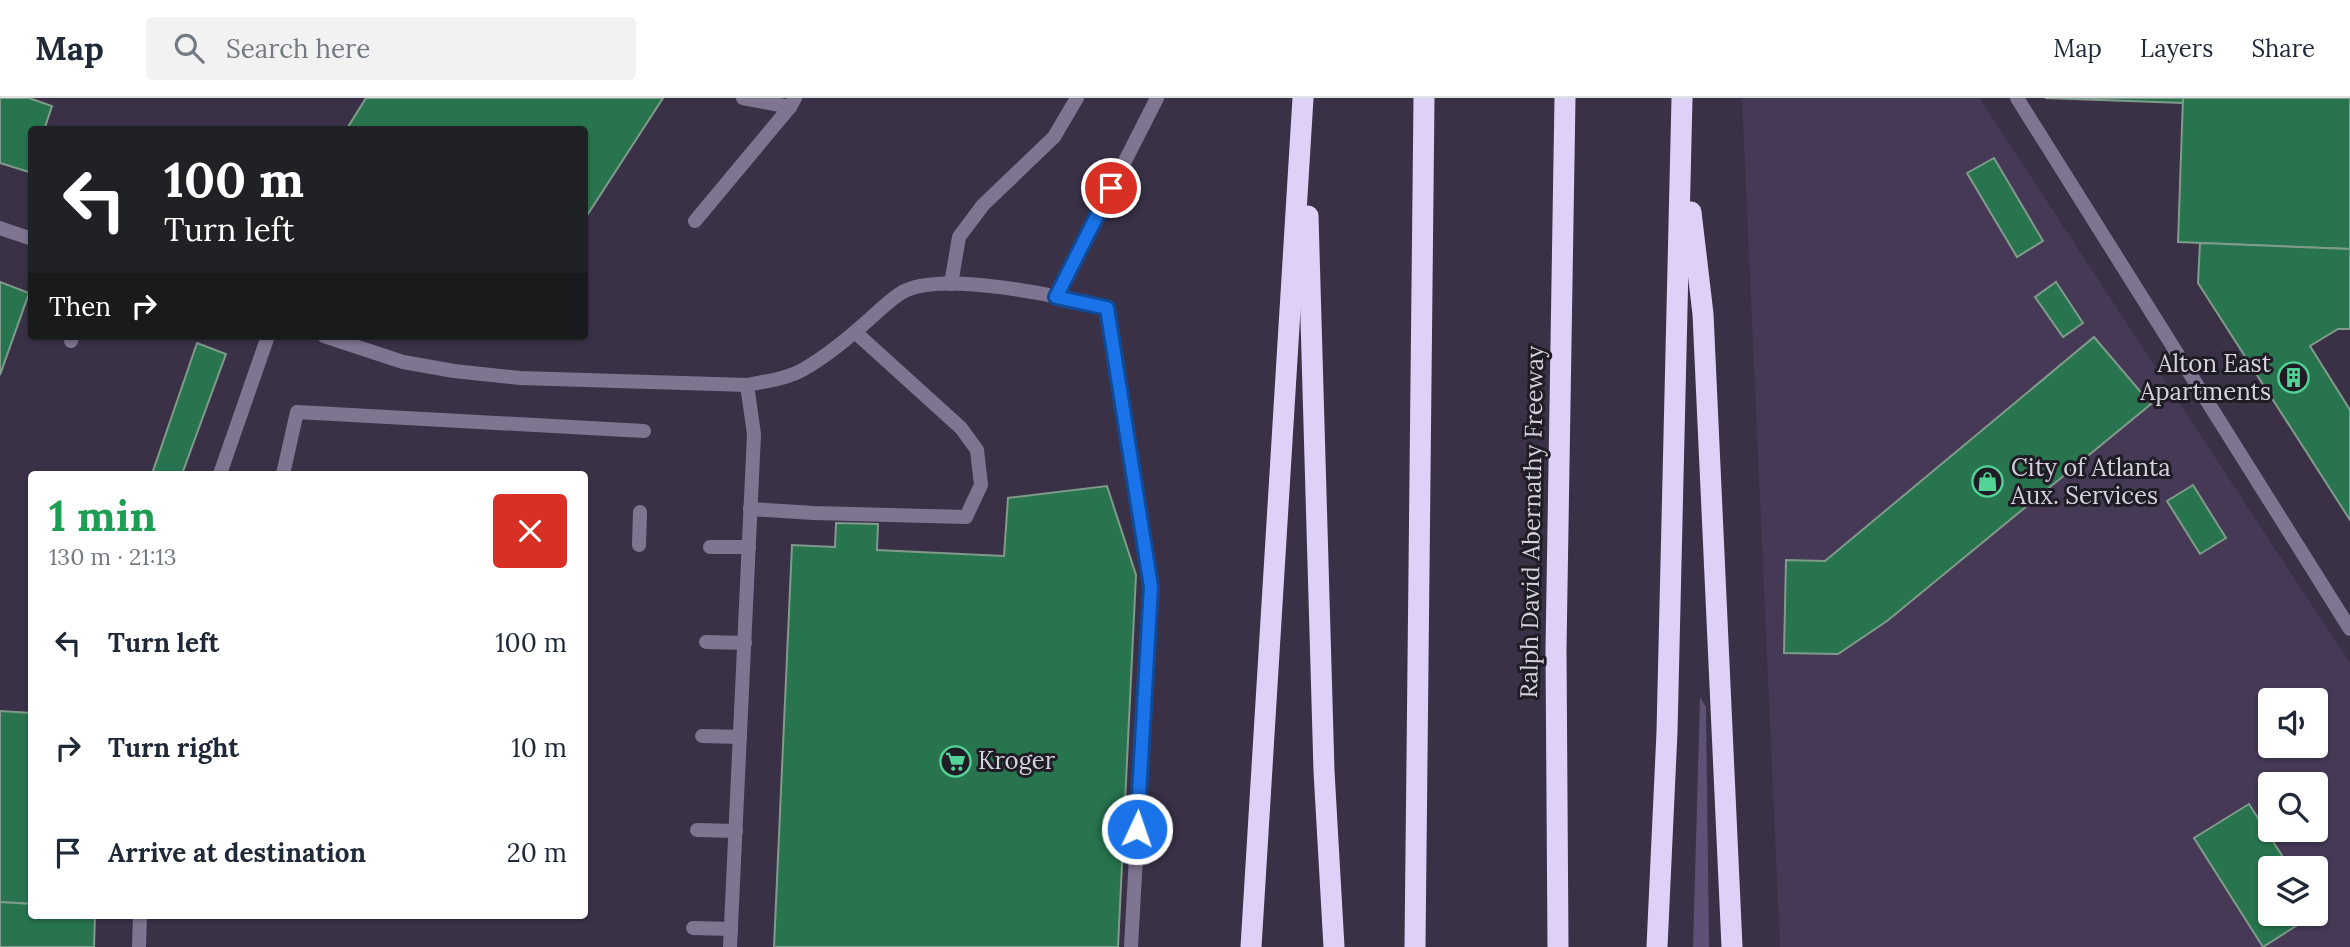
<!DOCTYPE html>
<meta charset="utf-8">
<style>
body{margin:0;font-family:Lora,serif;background:#f2f2f3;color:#1f2937;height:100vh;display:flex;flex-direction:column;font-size:26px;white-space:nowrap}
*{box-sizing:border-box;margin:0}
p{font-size:23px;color:#747a83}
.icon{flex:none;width:38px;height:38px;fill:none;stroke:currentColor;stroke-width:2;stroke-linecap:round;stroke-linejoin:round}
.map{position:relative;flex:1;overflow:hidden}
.sheet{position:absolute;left:28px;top:373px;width:560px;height:448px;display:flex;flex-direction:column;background:#fff;border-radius:7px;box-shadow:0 2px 5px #0004}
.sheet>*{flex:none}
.top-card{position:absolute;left:28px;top:28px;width:560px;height:214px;border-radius:7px;box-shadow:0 2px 5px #0004;background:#202124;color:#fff;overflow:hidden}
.fabs{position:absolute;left:2258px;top:590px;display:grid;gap:14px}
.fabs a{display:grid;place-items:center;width:70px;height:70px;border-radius:7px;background:#fff;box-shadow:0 2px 5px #0004;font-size:35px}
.pin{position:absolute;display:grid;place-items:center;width:60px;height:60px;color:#fff;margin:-30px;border:4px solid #fff;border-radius:50%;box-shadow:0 2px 7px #0007}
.me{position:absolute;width:77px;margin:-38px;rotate:3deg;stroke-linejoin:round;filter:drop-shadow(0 0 5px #0008)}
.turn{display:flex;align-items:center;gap:24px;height:147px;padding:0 21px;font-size:32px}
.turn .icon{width:91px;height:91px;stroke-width:2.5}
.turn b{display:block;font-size:49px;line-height:60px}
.then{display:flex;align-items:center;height:66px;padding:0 21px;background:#0003;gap:14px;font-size:26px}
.round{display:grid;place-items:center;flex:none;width:74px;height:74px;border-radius:7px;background:#f2f2f3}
.headline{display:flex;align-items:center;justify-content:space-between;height:119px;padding:0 21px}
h1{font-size:42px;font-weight:800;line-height:52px;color:#1e9e55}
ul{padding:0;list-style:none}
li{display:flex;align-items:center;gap:21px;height:105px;padding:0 21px}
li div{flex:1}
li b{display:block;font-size:26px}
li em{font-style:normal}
header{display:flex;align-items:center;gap:42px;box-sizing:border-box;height:98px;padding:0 35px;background:#fff;border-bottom:2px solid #e0e1e3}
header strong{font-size:33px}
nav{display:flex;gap:38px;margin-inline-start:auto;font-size:24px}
.search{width:490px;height:63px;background:#f2f2f3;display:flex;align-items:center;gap:18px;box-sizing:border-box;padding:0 24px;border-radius:7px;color:#747a83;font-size:26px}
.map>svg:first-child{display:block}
.built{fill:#453955;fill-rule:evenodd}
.green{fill:#5f5075}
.building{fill:#28744f;stroke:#809b8b;stroke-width:2}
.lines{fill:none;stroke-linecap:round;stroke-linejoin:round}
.service{stroke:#7f7590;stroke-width:14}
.minor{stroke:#7f7590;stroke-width:14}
.motorway{stroke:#dfd0f8;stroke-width:21}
.route-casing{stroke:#114b97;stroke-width:18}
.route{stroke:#1a73e8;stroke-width:12}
.labels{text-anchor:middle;stroke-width:6;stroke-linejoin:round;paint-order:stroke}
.poi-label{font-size:24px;fill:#d6d1df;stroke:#1f1c25;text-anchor:start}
.street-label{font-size:24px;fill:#d6d1df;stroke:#1f1c25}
</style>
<header>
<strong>Map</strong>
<div class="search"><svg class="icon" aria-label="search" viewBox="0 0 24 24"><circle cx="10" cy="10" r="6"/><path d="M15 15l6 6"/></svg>Search here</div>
<nav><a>Map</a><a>Layers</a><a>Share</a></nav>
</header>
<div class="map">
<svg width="2350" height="849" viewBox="0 0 2350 849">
<rect width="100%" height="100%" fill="#3a3147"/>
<path class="built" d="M1742 0H1979L2350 565V849H1780ZM2270 602H2315V648H2270ZM2270 686H2315V732H2270ZM2270 770H2315V816H2270Z"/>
<polygon class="green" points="1700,599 1706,609 1709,849 1693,849"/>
<g class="building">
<polygon points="0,0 29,0 52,8 44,32 32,32 32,67 29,74 0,65"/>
<polygon points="366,0 663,0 584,122 584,32 346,32"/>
<polygon points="2045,0 2183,0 2183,5"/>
<polygon points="2183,0 2350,0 2350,151 2178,144"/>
<polygon points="1994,60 2043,143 2017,159 1967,75"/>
<polygon points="2200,145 2350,151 2350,231 2338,231 2310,248 2350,312 2350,422 2198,185"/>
<polygon points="0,184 29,195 0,277"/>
<polygon points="2056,184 2083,225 2063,239 2035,199"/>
<polygon points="2094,239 2151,306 1887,523 1838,556 1784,555 1786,462 1825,463"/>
<polygon points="197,245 226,256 182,376 152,376"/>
<polygon points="2193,387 2226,440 2200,456 2167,403"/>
<polygon points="1107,388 1136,477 1118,849 774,849 792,447 835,449 836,425 878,426 877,452 1004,458 1008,400"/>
<polygon points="0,613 32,615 32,806 0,804"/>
<polygon points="2249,706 2290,770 2270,770 2270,816 2315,816 2315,810 2318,814 2263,849 2194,740"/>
<polygon points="0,804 32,806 32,817 95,817 94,849 0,849"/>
</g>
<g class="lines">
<g class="service">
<polyline points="743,0 790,9"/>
<polyline points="695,123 790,9 795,0"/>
<polyline points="0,130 32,141"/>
<polyline points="951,186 959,139 983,107 1054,39 1077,0"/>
<polyline points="1056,199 1157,0"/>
<path d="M324 238 403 264 454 273 520 280 747 287C766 283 787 281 804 271 825 259 846 242 864 226 876 216 888 203 901 195 939 171 1063 199 1107 210L1151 489 1131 849"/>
<polyline points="71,243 73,238"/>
<polyline points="220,376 268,238"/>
<polyline points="283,376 297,314 644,333"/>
<polyline points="750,411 814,415 966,419 981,387 977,352 961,330 855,234"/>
<polyline points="639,447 640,414"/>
<polyline points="710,449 749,449"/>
<polyline points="706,544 745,545"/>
<polyline points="702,638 740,639"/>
<polyline points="697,732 736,733"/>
<polyline points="693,830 731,831"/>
<polyline points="139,849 140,817"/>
<polyline points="730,849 754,336 747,287"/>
</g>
<polyline class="minor" points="2017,0 2350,531"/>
<g class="motorway">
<polyline points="1691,114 1703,216 1732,849"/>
<polyline points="1308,118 1324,673 1334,849"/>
<polyline points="1251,849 1303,0"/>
<polyline points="1415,849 1424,0"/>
<polyline points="1558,849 1556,551 1565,0"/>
<polyline points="1657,849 1667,634 1682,0"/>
</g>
</g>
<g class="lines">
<defs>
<polyline id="route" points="1111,90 1056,199 1107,210 1151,489 1137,731"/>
</defs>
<use href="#route" class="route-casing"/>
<use href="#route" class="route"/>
</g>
<defs>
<symbol id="building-ring" viewBox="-11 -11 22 22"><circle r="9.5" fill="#1f1c25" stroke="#54d396" stroke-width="1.5"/><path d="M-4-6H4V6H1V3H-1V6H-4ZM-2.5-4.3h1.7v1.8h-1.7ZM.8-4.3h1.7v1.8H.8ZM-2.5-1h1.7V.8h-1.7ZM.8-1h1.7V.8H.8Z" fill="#54d396"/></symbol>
<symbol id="shop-ring" viewBox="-11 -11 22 22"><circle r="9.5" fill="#1f1c25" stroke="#54d396" stroke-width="1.5"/><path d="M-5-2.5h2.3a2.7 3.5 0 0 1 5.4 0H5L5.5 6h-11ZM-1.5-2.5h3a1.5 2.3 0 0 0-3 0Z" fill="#54d396"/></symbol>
<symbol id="supermarket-ring" viewBox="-11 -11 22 22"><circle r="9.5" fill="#1f1c25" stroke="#54d396" stroke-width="1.5"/><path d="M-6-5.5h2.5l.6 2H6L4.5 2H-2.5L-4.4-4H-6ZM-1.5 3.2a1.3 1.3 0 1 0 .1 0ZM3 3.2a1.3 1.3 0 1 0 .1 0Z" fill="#54d396"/></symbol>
</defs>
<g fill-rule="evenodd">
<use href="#building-ring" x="2276" y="262" width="35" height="35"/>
<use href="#shop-ring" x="1970" y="366" width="35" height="35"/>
<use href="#supermarket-ring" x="938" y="646" width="35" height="35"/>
</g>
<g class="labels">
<g class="poi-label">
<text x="2271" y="274" text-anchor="end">Alton East<tspan x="2271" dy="28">Apartments</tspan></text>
<text x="2011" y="378">City of Atlanta<tspan x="2011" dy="28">Aux. Services</tspan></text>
<text x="978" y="671">Kroger</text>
</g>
<g class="street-label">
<text transform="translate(1532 424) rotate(-89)" y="8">Ralph David Abernathy Freeway</text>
</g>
</g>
</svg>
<div class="fabs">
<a><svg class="icon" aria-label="sound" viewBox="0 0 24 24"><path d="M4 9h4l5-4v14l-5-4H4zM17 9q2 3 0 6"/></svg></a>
<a><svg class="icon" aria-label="search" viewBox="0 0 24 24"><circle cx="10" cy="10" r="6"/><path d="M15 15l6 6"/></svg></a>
<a><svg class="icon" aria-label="layers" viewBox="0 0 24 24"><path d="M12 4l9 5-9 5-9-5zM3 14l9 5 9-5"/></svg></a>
</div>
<div class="pin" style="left:1111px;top:90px;background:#d93025"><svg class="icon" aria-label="arrive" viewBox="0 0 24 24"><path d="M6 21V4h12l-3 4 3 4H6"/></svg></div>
<svg class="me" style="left:1137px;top:731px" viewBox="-20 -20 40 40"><circle r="17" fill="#1a73e8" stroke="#fff" stroke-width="3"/><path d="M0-11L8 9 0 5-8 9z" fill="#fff"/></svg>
<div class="top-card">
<div class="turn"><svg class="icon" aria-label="left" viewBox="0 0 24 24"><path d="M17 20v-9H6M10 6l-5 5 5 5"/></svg><div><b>100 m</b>Turn left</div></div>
<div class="then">Then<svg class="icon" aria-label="right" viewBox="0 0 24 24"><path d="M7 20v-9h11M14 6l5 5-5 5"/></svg></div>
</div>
<section class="sheet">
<div class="headline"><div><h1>1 min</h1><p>130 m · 21:13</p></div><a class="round" style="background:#d93025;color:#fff"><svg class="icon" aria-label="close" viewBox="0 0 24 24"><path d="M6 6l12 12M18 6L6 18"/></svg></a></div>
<ul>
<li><svg class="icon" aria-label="left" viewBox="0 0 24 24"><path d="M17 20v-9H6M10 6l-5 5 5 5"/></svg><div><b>Turn left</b></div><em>100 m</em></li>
<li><svg class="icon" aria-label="right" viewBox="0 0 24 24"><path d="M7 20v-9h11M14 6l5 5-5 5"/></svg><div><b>Turn right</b></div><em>10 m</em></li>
<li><svg class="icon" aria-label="arrive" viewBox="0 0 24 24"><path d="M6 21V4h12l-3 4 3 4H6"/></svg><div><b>Arrive at destination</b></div><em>20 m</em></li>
</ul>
</section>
</div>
